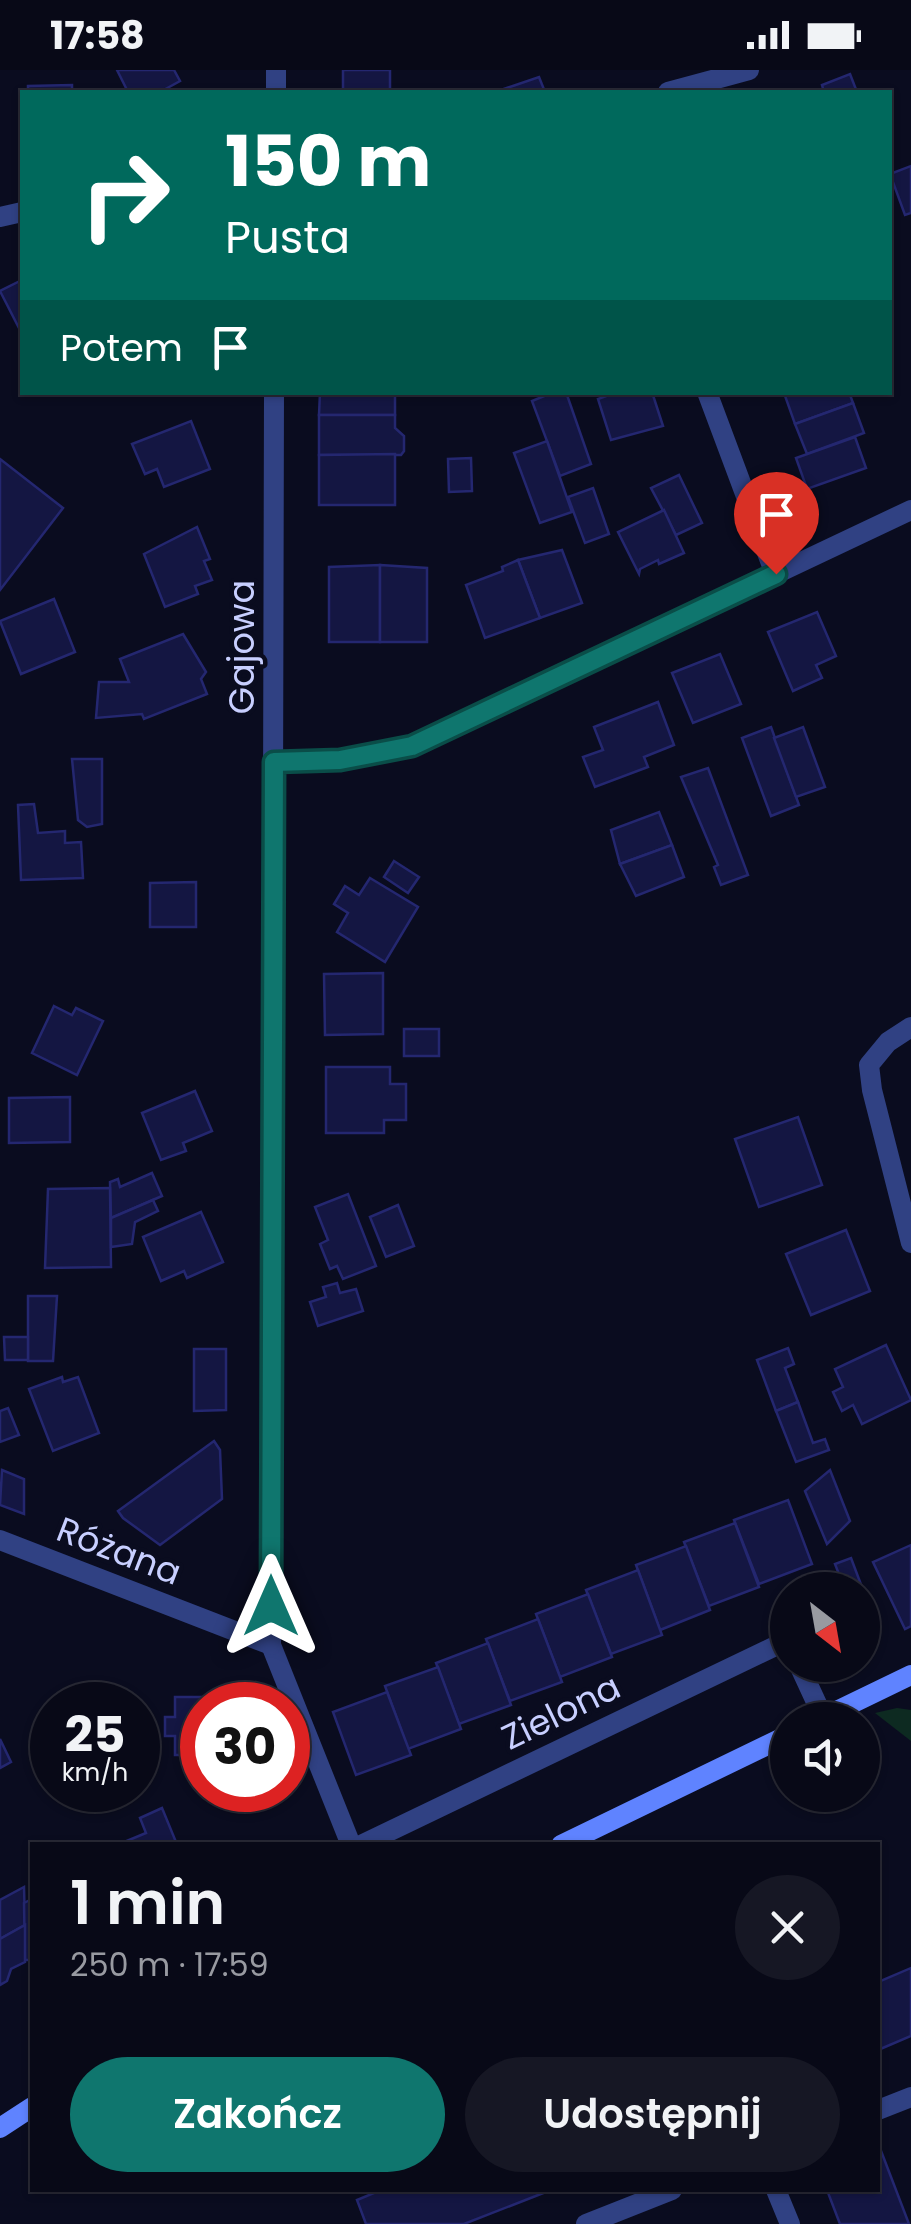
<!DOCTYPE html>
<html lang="pl">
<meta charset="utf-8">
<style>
body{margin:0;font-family:Poppins,sans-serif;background:#161724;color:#f1f3f6;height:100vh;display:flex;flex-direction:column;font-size:38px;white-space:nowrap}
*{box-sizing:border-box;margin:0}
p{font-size:32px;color:#989aa1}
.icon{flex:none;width:55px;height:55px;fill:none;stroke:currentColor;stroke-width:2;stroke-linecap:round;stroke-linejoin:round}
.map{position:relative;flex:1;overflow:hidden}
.details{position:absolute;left:30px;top:1772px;width:850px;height:350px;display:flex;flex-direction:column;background:#080917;border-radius:0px;box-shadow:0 2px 8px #0004,0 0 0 2px #292a36}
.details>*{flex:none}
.banner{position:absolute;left:20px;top:20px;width:872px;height:305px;border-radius:0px;box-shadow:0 2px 8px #0004,0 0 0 2px #292a36;background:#00695c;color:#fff;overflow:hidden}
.needle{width:65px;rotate:149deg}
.buttons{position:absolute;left:770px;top:1502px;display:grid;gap:20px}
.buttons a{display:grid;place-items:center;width:110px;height:110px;border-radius:50%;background:#080917;box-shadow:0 2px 8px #0004,0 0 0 2px #292a36;font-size:50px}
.speed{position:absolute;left:30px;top:1612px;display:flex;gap:20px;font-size:50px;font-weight:700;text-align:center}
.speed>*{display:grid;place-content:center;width:130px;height:130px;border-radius:50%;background:#080917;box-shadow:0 2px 8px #0004,0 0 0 2px #292a36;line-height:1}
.speed small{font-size:25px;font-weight:400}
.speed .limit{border:15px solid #d22;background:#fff;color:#111}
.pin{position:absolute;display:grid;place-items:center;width:85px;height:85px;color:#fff;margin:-102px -42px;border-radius:50% 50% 50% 0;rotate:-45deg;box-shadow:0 0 10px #0007}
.pin .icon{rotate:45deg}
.me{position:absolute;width:110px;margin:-55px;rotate:0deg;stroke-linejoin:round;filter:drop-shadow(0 0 8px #0008)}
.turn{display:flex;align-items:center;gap:35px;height:210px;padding:0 40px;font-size:45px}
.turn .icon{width:130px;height:130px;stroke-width:2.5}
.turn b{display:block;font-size:70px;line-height:85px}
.then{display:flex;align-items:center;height:95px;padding:0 40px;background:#0003;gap:20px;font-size:38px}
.round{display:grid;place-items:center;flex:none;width:105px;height:105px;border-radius:52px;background:#161724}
.summary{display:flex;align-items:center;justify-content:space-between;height:170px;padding:0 40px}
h1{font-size:60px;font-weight:600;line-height:75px}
.button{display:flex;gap:20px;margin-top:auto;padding:20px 40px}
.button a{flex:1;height:115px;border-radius:60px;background:#0f766e;color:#fff;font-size:40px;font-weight:600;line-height:115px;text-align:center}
.button a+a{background:#161724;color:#f1f3f6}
.status{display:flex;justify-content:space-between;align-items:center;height:70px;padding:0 50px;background:#080917;direction:ltr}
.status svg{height:28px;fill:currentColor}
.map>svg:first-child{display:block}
.green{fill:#0d2a21}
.building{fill:#141642;stroke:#242770;stroke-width:2.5}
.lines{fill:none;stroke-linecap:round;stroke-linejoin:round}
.street{stroke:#304183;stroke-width:20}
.secondary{stroke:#5f83ff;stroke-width:20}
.route-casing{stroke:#0a4d48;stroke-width:25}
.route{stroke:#0f766e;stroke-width:18}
.labels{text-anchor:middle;stroke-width:9;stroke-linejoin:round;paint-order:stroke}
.street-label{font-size:35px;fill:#c8cfff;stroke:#0a0c1f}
</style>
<div class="status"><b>17:58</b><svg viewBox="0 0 49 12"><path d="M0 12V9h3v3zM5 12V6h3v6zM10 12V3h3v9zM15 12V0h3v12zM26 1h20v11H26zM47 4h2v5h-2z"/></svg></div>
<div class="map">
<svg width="911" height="2154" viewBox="0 0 911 2154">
<rect width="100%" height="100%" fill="#0a0c1f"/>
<polygon class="green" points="897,1638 911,1640 911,1671 875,1643"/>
<g class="building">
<polygon points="117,0 174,0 180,11 160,22 128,22"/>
<rect x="343" y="0" width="47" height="22"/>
<polygon points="850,4 857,22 824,22 822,15"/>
<polygon points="539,7 545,22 495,22"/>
<polygon points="72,15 72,22 28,22 28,16"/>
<polygon points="911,96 911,143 905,145 890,104"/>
<polygon points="22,210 22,264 0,221"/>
<polygon points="320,322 395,322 395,345 319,345"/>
<polygon points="554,322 566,322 591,394 560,406 532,331"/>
<polygon points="617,322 652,322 663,356 611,370 598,329"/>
<polygon points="849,322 853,333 795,354 784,323"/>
<polygon points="853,333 864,363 807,384 795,354"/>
<polygon points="319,345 395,345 395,358 404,366 404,381 401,385 319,385"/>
<polygon points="191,351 210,399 164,417 157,399 145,404 132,374"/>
<polygon points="855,367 866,398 807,419 796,388"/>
<polygon points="547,371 572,442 540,453 514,383"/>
<polygon points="395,384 395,435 319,435 319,385"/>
<polygon points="471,388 472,421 449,422 448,389"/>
<polygon points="0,389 63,438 0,520"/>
<polygon points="679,405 702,453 676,465 651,418"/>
<polygon points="593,418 609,464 585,473 568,427"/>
<polygon points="664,440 684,483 659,494 658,490 640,499 639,504 618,462"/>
<polygon points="197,457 210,489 204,491 212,510 195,516 198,524 165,537 144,484"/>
<polygon points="562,480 582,533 540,548 518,490"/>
<polygon points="518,490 540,548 485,568 466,515 503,501 502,497"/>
<polygon points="380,495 380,572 329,572 329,497"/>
<polygon points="380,495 427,498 427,572 380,572"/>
<polygon points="54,529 75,582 21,604 0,551"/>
<polygon points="817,542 836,586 816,595 822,608 793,621 768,562"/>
<polygon points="183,564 206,602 201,609 207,624 144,649 142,644 96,648 99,612 129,612 120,589"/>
<polygon points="720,584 741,634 693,653 672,603"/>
<polygon points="658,632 674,675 644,687 648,697 595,717 583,687 603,680 594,657"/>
<polygon points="771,657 799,735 771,746 742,668"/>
<polygon points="803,657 825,717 796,727 774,668"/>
<polygon points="72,689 102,689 102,754 87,757 78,750"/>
<polygon points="708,698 748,805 721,815 714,797 718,795 681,707"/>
<polygon points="34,734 38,763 65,761 65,773 81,772 83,808 21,810 18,735"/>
<polygon points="659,742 672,775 620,794 611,760"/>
<polygon points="672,775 684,807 636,826 620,794"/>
<polygon points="394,791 419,807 408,823 384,807"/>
<polygon points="370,808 418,837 385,892 337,862 348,843 334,834 345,816 359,825"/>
<polygon points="196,812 196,857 150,857 150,813"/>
<polygon points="383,903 383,964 325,965 324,904"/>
<polygon points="54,936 72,945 76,938 103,951 77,1005 32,983"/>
<rect x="404" y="959" width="35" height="27"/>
<polygon points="326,997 390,997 390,1014 406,1014 406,1050 384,1050 384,1063 326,1063"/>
<polygon points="195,1021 212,1061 183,1073 186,1081 161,1090 142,1043"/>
<polygon points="70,1027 70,1072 9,1073 9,1028"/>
<polygon points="798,1047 822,1115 759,1137 735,1069"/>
<polygon points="152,1103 162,1126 111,1148 110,1112 118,1109 120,1117"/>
<polygon points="110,1118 111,1197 45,1198 48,1119"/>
<polygon points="348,1124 376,1196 343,1209 337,1196 330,1199 320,1174 328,1170 315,1137"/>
<polygon points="153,1130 158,1141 135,1152 132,1174 111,1177 111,1148"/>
<polygon points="398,1135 414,1176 386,1187 370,1147"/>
<polygon points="201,1142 223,1192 187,1208 184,1201 161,1211 143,1167"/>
<polygon points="846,1160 870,1221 811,1245 786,1184"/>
<polygon points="337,1213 340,1223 356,1219 363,1241 318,1256 310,1232 326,1227 323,1217"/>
<polygon points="28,1226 57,1226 53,1291 28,1291"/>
<polygon points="4,1267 28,1267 28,1290 5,1290"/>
<polygon points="886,1275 911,1330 862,1354 853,1335 842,1341 833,1322 843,1317 835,1299"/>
<polygon points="788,1278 794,1294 785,1298 798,1332 776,1341 757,1290"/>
<polygon points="194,1279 226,1279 226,1340 194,1341"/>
<polygon points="62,1307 63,1312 78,1307 99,1363 53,1381 29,1319"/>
<polygon points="798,1332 813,1373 825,1369 829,1380 796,1392 776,1341"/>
<polygon points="8,1338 19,1365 0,1372 0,1341"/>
<polygon points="214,1371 220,1380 222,1429 160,1475 123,1448 118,1441"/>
<polygon points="2,1400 24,1409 24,1444 0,1435"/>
<polygon points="830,1400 850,1451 827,1474 805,1421"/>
<polygon points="788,1430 812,1494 759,1514 734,1450"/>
<polygon points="735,1453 759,1517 709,1536 684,1472"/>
<polygon points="911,1475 911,1556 905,1559 873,1492"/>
<polygon points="686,1476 710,1540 660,1560 636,1495"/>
<polygon points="851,1488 877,1557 862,1563 862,1520 845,1520 835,1494"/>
<polygon points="638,1500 662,1565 611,1584 586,1520"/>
<polygon points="588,1524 612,1587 560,1607 536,1544"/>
<polygon points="538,1549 562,1612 510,1631 486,1569"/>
<polygon points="488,1573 511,1635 459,1654 436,1593"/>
<polygon points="438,1597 461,1659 408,1679 385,1616"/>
<polygon points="387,1622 411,1685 356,1705 333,1642"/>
<polygon points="175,1627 228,1627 228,1635 202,1635 202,1685 175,1685 175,1666 165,1666 165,1647 175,1647"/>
<polygon points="0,1669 11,1692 0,1698"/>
<polygon points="162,1738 176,1772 117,1775 146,1763 140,1748"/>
<polygon points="24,1817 25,1855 0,1869 0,1830"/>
<polygon points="32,1829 32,1890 25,1890 24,1833"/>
<polygon points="25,1855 25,1892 11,1899 7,1911 0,1915 0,1869"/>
<polygon points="911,1898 911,1966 878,1980 878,1912"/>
<polygon points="878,2073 909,2154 840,2154 827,2120 878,2120"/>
<polygon points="381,2120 551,2120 464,2154 366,2154 357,2130"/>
</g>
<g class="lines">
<g class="street">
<polyline points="276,22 276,0"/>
<polyline points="668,22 749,0"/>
<polyline points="0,147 22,142"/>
<polyline points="274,322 271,1575 351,1775"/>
<polyline points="707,322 775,504"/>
<polyline points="274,691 340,690 412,676 911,440"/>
<polyline points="911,957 888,972 869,995 872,1020 911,1173"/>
<polyline points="0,1470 271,1575"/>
<polyline points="799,1595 823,1647"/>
<polyline points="361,1775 788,1570"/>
<polyline points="878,2040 911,2027"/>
<polyline points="776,2120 790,2154"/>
<polyline points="586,2154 672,2120"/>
</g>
<g class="secondary">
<polyline points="818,1650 911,1605"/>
<polyline points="561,1775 788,1665"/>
<polyline points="0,2058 32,2037"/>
</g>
</g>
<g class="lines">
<defs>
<polyline id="route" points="271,1536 274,692 340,690 412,676 776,504"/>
</defs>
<use href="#route" class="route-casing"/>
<use href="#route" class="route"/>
</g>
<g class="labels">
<g class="street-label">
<text transform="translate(242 577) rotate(-90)" y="12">Gajowa</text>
<text transform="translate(119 1481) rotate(21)" y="12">Różana</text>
<text transform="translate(561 1642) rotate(-26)" y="12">Zielona</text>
</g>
</g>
</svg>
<div class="buttons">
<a><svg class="needle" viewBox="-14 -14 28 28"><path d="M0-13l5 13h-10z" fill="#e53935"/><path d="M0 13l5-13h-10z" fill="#989aa1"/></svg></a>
<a><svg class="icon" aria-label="sound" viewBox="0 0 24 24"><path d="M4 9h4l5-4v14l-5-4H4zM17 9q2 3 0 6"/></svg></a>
</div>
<div class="speed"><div>25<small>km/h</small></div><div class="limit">30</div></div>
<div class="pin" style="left:776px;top:504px;background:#d93025"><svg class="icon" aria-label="arrive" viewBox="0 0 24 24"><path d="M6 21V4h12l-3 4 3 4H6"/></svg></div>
<svg class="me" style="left:271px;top:1536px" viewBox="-20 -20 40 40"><path d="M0-17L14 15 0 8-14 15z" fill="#0f766e" stroke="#fff" stroke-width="4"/></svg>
<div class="banner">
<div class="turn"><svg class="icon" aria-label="right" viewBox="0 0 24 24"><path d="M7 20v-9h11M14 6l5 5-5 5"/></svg><div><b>150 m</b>Pusta</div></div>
<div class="then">Potem<svg class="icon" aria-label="arrive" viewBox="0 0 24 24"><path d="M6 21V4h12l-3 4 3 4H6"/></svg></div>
</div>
<section class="details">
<div class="summary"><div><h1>1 min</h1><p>250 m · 17:59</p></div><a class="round"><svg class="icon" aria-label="close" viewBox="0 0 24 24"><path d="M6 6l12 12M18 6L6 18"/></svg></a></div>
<div class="button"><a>Zakończ</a><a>Udostępnij</a></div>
</section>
</div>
